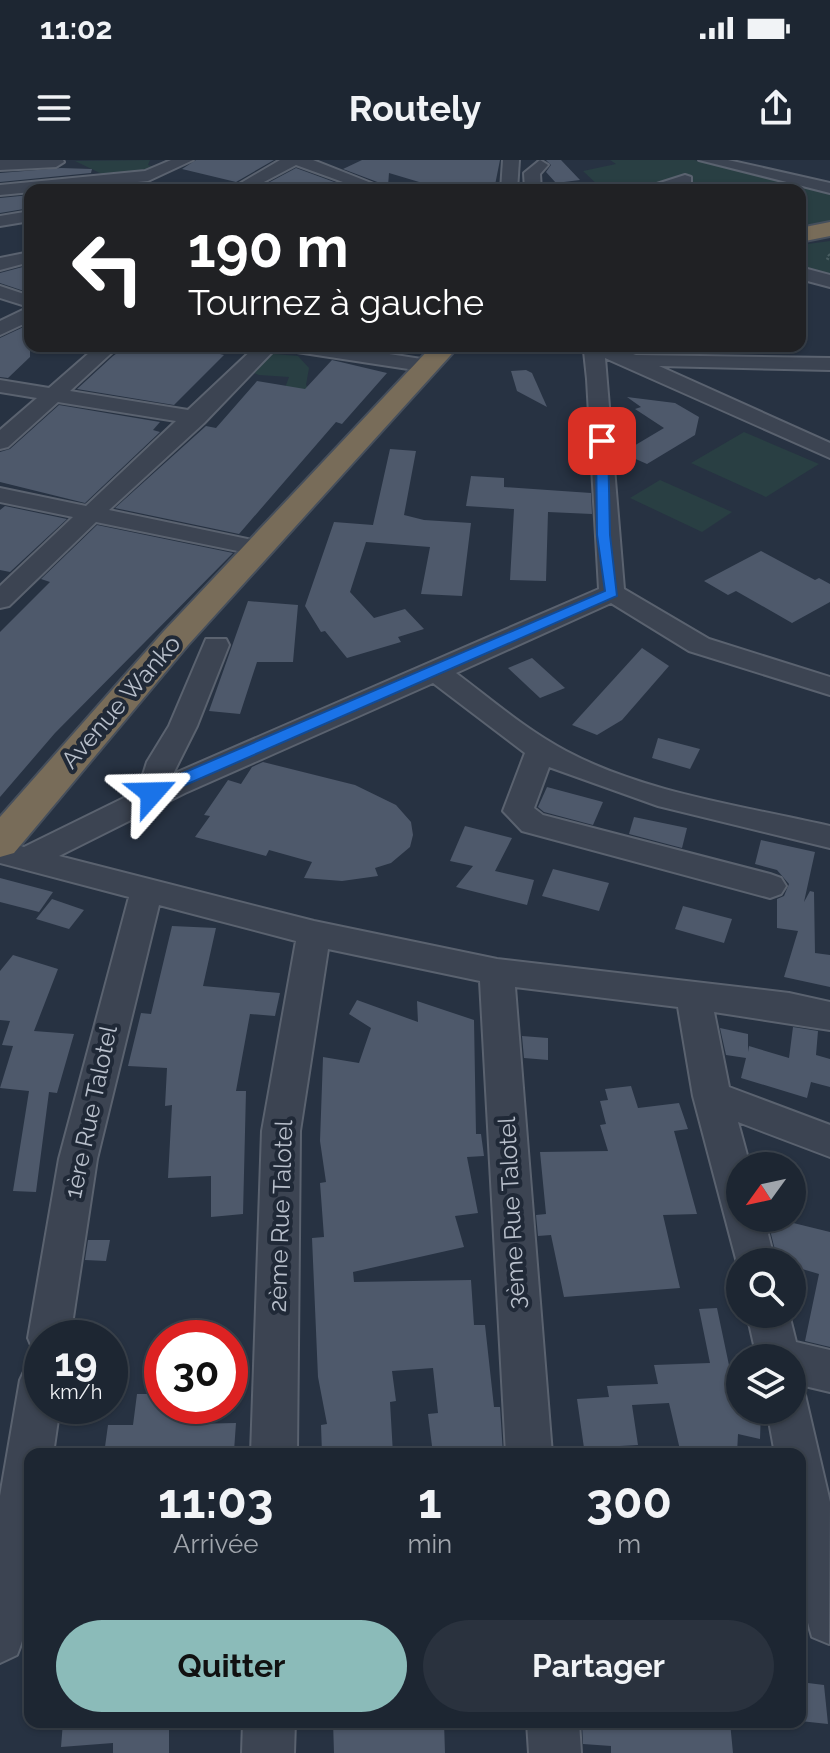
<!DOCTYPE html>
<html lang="fr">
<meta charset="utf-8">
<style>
body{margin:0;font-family:Raleway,sans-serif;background:#2a323e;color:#f1f3f6;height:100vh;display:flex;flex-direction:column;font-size:30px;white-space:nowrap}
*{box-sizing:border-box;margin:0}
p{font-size:26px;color:#a0a5ac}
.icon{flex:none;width:44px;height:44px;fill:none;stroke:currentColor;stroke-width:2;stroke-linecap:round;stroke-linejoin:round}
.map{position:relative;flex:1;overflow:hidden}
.details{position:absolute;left:24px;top:1288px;width:782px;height:280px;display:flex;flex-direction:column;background:#1d2632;border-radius:16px;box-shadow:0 2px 6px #0004,0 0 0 2px #3b434d}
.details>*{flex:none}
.banner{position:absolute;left:24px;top:24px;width:782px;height:168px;border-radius:16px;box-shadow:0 2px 6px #0004,0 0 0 2px #3b434d;background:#202124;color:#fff;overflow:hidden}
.needle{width:52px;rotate:237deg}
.tools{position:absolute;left:726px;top:992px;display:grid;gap:16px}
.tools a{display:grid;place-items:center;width:80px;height:80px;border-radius:50%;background:#1d2632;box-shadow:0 2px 6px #0004,0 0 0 2px #3b434d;font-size:40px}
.speed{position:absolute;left:24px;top:1160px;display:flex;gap:16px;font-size:40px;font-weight:700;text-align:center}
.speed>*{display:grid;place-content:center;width:104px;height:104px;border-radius:50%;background:#1d2632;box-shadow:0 2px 6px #0004,0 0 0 2px #3b434d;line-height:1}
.speed small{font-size:20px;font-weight:400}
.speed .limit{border:12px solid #d22;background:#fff;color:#111}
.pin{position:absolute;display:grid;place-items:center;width:68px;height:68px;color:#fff;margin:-34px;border-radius:16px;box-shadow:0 4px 12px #0006}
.me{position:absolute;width:88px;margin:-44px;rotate:65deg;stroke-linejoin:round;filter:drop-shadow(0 0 6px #0008)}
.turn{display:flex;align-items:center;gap:28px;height:168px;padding:0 32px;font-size:36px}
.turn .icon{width:104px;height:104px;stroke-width:2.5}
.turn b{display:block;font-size:56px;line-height:68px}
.eta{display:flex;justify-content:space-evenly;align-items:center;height:136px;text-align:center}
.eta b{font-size:48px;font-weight:700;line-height:56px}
.primary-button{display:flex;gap:16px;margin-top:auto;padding:16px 32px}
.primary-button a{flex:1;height:92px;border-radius:48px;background:#8bbbb9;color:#111;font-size:32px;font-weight:700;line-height:92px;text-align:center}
.primary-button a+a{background:#2a323e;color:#f1f3f6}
.status{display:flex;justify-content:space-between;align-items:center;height:56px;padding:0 40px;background:#1d2632;direction:ltr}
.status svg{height:22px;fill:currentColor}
header{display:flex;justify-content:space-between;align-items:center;height:104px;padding:0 32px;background:#1d2632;font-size:36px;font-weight:700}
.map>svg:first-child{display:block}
.green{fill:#293f43}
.building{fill:#4e596b}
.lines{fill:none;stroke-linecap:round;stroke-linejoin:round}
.minor-casing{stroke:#5a626f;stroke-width:4}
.highway-casing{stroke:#464f5c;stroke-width:4}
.path{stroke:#485c60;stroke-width:2;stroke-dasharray:3 3;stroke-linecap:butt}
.minor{fill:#3c4452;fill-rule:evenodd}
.highway{fill:#786c59;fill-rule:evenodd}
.route{fill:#1a73e8;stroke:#114b97;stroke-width:2}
.labels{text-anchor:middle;stroke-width:8;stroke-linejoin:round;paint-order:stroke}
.street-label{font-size:24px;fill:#b9c0cc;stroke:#202937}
</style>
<div class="status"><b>11:02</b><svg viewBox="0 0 49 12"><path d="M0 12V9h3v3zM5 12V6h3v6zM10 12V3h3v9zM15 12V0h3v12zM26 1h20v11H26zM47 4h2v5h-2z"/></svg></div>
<header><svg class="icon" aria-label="menu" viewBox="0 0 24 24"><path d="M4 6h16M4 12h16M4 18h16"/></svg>Routely<svg class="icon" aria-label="share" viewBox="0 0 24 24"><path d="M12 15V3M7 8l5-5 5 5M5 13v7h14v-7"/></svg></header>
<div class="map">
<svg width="830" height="1593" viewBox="0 0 830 1593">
<rect width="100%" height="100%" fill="#273242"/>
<g class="green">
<polygon points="150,0 148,5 163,10 108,17 75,1"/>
<polygon points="610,0 694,0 830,30 830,61 800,66 800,30 603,30 583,11 616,4"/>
<polygon points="830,81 830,116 800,107 800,85"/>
<polygon points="264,193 298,196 309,208 306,225 310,231 283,233 289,217 259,215 249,211"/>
<polygon points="744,272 819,304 766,337 691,303"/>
<polygon points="660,320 732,352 702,372 630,338"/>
</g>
<g class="building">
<polygon points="196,0 274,0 236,22 182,9"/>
<polygon points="362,0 500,0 494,30 446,30 389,13 388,26 343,9"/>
<polygon points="546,0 561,0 580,20 556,23 546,12 551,5"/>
<polygon points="61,8 92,9 91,13 0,22 0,13"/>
<polygon points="296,8 356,30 255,30"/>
<polygon points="30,35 30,48 0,53 0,38"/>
<polygon points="30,105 30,133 0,123 0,113"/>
<polygon points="30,164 30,197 8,218 0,217 0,178"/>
<polygon points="138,186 202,186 224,190 220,194 224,195 174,245 77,229 113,196 123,189 134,191"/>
<polygon points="332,200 387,213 342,264 336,262 239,374 115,348 206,266 216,268 257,221 305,229"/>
<polygon points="526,210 532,213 547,247 517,231 511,211"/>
<polygon points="627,237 675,243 699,257 695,275 647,304 622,293 664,268 635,249 641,247"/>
<polygon points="59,245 160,262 153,270 160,272 85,343 0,322 0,292 10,289"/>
<polygon points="390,289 416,291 404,355 424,360 471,363 462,436 421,434 430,387 366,382 350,432 374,458 405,449 424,469 398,477 401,482 347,498 325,471 321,472 305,446 334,362 373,365"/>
<polygon points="471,316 504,318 504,327 591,333 592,354 548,352 546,421 510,420 514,349 466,346"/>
<polygon points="5,346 67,359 10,412 0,410 0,350"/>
<polygon points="97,365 233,393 55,573 0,637 0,472 50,422 41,419"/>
<polygon points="761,391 815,420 819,418 830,424 830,442 792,463 736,431 728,435 704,421"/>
<polygon points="248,441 298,445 293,502 257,502 240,554 209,551"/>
<polygon points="642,488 669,506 622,560 597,575 572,565"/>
<polygon points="532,498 565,528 540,538 508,508"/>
<polygon points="658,578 700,589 690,609 652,598"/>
<polygon points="263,602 355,625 396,645 411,662 413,675 410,687 391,703 375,708 378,716 342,721 304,718 312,702 269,690 266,696 195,677 210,656 204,655 228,620 241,624 252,607"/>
<polygon points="547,627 603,642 593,665 544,652 538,647"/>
<polygon points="634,657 687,668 682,688 629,674"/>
<polygon points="465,666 512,678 495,711 534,720 527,745 456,727 473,706 450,701"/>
<polygon points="761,680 815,692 804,742 810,731 814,732 815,793 830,795 830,827 784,817 798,771 777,768 777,739 784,736 789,724 777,710 755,704"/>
<polygon points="553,709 609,723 599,751 542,736"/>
<polygon points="0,718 53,732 39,752 0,742"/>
<polygon points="52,739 84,750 69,769 36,759"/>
<polygon points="683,746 732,759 724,783 675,769"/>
<polygon points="172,766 216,768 203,826 280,833 275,856 250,854 236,931 246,931 243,1054 211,1057 211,1016 168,1018 172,945 165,946 167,908 128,906 141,853 151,854"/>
<polygon points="13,795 58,809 34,871 74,874 57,933 49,932 36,1032 13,1031 29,931 0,928 13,886 2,885 10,861 0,860 0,811"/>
<polygon points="357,840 418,862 417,841 474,860 476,974 481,974 484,996 467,997 478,1053 455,1056 464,1087 353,1112 354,1122 471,1120 474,1165 485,1165 494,1247 500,1247 503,1294 433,1294 428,1254 438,1253 433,1208 392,1211 396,1241 390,1242 393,1294 322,1294 321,1265 327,1264 318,1217 312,1078 324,1077 320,1023 326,1022 320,981 323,897 359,903 371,868 349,854"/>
<polygon points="793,867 818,871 816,895 830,899 830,927 811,922 807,938 741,918 746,898 726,895 720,868 748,874 748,892 749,886 789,898"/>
<polygon points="522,876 548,878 548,900 524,898"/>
<polygon points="631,926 638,948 679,943 688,969 674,971 697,1054 663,1055 680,1128 564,1137 551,1075 538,1076 536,1055 546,1054 540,992 608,991 600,965 606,964 600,941 608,940 605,929"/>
<polygon points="773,1058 830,1072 830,1187 805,1181 819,1114 792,1106 792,1102 778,1102 771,1074"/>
<polygon points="88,1080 110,1080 106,1101 85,1100"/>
<polygon points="717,1148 730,1210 740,1212 740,1250 761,1250 760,1279 738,1274 737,1294 681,1294 669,1243 632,1245 638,1285 584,1288 577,1239 609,1237 607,1226 658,1224 654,1205 710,1203 699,1149"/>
<polygon points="137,1234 162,1234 162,1246 191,1246 189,1264 236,1263 234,1291 104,1294 108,1265 133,1265"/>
<polygon points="800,1522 824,1525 828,1564 800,1561"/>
<polygon points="63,1562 169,1562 169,1593 113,1593 113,1583 61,1587"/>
<polygon points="333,1562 444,1562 445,1593 334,1593"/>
<polygon points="582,1562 730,1562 733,1593 611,1593 611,1586 583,1584"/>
</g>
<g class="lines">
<defs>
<g id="minor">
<polygon points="0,0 63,0 64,2 56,7 0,10"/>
<polygon points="171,0 193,0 148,21 0,35 0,25 145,11"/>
<polygon points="280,0 313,0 389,30 365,30 296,5 249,30 229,30"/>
<polygon points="503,0 519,0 517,30 501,30"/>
<polygon points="540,0 548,5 540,14 541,30 525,30 524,13"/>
<polygon points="699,0 728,0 830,23 830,33"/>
<polygon points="685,15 691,17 691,23 666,30 638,30"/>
<polygon points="30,51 30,61 0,66 0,56"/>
<polygon points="30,92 30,102 0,110 0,98"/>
<polygon points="800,107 830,115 830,127 800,119"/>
<polygon points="0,126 30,136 30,161 0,175 0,161 29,147 0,138"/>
<polygon points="97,186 119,186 70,231 188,250 256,186 278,186 204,263 109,350 262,382 274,389 262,396 96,362 9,446 0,448 0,426 73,357 0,342 0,328 86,346 176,261 58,242 8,287 0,289 0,270 37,238 0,232 0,220 49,228"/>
<polygon points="287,186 337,186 428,200 438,206 428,212 297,192"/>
<path d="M579 186H609L636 195 830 198V210L659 206 830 283V298L605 198 624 429 709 479 830 517V535L689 491 611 443 456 513C492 540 526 570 566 591 645 633 743 646 830 666V688L658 646 549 607 534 648 543 655 770 714 781 718 786 726 781 734 770 738 522 671 503 651 525 593 433 523 185 633 59 696 314 761 497 799 789 833 830 842V870L714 852 729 927 830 965V997L738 962 750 1006H740V1058H764L775 1102H740V1114L693 936 678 847 515 827 552 1294H506L480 821 328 789 300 971 297 1294H251L262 971 296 781 159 745 97 999 70 1178H42V1195L34 1192 28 1178 59 999 129 737 0 703V681L24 687 138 631 147 602 169 566 206 479H226L229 485 197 566 173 614 599 429 587 219 584 191Z"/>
<polygon points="747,1154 789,1154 796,1182 830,1190 830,1232 792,1223 792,1198 757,1198"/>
<path d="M42 1199V1246H60L53 1294H30C30 1355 41 1439 17 1495L0 1503V1336L20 1220 27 1205Z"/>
<polygon points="792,1230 805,1235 830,1342 829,1484 812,1477 800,1434 800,1294 775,1294 767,1250 792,1250"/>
<polygon points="243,1562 295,1562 294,1593 242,1593"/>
<polygon points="527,1562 579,1562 581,1593 529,1593"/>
</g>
<g id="highway">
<polygon points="830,62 830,76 800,82 800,68"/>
<polygon points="432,186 459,186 188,485 14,693 0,697 0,657 164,471"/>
</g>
</defs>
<use href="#minor" class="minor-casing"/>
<use href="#highway" class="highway-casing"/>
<g class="path">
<polyline points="727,30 731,23 748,27"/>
<polyline points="830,94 826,98 830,100"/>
</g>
<use href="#minor" class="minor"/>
<use href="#highway" class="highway"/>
</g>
<polygon class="route" points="602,277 608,281 610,375 617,436 158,637 146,637 146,629 605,431 597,375 596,281"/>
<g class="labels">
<g class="street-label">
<text transform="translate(121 542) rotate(-49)" y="8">Avenue Wanko</text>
<text transform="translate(91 952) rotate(-78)" y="8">1ère Rue Talotel</text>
<text transform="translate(512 1053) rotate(-93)" y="8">3ème Rue Talotel</text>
<text transform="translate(281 1056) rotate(-88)" y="8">2ème Rue Talotel</text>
</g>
</g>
</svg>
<div class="tools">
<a><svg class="needle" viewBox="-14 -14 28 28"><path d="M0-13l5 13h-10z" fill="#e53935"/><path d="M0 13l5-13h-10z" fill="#a0a5ac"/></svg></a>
<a><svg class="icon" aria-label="search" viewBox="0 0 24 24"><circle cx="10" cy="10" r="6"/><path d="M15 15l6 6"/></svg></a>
<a><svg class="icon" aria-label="layers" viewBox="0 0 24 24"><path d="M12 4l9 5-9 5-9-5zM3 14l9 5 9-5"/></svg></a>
</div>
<div class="speed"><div>19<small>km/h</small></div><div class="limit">30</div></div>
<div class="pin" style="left:602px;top:281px;background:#d93025"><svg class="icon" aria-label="arrive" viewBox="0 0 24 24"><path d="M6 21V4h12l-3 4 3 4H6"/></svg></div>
<svg class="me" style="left:152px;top:633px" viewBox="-20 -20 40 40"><path d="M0-17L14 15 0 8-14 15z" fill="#1a73e8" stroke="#fff" stroke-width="4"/></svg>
<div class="banner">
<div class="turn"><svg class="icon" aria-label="left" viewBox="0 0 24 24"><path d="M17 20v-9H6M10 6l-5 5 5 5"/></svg><div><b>190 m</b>Tournez à gauche</div></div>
</div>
<section class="details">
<div class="eta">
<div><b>11:03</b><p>Arrivée</p></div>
<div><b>1</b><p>min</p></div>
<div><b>300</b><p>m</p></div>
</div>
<div class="primary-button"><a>Quitter</a><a>Partager</a></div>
</section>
</div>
